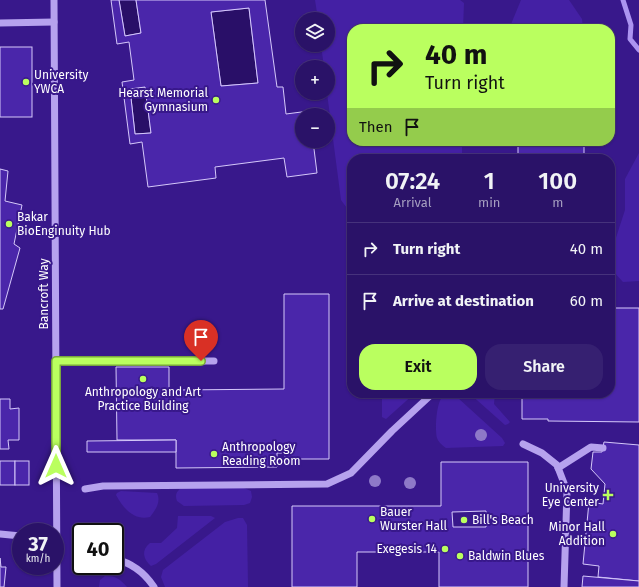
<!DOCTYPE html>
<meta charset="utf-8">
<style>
body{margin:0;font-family:"Fira Sans",sans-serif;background:#362071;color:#f1f3f6;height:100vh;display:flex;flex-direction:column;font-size:15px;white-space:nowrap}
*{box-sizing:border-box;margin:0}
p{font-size:13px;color:#a59ec0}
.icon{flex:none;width:22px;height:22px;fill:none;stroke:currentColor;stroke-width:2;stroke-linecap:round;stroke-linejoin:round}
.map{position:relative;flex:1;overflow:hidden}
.drawer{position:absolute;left:347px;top:154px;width:268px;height:244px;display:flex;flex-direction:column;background:#2a1268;border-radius:16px;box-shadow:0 1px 3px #0004,0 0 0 1px #46327c}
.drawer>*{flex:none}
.banner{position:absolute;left:347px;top:24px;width:268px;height:122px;border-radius:16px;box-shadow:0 1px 3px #0004,0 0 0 1px #46327c;background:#baff5f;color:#111;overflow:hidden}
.buttons{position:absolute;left:295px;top:12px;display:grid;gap:8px}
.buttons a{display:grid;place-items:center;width:40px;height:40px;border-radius:50%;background:#2a1268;box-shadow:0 1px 3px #0004,0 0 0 1px #46327c;font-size:20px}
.speed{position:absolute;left:12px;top:523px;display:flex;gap:8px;font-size:20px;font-weight:700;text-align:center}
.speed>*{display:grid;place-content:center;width:52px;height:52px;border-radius:50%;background:#2a1268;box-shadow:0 1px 3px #0004,0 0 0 1px #46327c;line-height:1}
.speed small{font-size:10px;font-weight:400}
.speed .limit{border:2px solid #111;border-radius:6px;background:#fff;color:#111}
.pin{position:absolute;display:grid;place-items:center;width:34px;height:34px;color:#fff;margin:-41px -17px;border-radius:50% 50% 50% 0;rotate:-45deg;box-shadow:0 0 4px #0007}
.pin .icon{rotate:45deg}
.me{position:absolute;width:44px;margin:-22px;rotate:0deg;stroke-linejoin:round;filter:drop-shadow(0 0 3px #0008)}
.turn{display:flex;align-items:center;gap:14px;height:84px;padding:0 12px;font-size:18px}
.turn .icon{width:52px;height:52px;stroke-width:2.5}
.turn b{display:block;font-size:28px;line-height:34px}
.then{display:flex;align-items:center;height:38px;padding:0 12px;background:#0003;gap:8px;font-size:15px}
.eta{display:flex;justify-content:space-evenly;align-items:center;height:68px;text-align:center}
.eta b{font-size:24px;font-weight:600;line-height:28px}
.cta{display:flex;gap:8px;margin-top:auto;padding:8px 12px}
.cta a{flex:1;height:46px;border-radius:16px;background:#baff5f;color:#111;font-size:16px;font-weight:600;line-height:46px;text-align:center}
.cta a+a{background:#362071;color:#f1f3f6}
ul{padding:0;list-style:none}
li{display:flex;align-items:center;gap:12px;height:52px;padding:0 12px;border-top:1px solid #46327c}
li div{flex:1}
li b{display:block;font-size:15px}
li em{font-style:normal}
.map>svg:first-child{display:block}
.green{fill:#4420a4}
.water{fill:#290f68;stroke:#ac94f1}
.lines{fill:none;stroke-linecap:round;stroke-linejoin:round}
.stream{stroke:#ac94f1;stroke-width:5}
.building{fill:#4a26aa;stroke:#d5c8fa;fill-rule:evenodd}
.minor{stroke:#b6a2ee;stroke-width:7}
.tree{fill:#8e79c8}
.route-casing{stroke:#79a63e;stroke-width:10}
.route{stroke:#baff5f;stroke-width:7}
.poi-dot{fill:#baff5f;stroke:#38188b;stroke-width:1.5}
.labels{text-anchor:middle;stroke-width:4;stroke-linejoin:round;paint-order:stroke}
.poi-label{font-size:12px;fill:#fff;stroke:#38188b;text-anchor:start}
.street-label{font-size:12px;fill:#fff;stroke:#38188b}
</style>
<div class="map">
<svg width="639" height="587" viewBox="0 0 639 587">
<rect width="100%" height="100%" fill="#38188b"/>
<g class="green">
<polygon points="315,0 460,0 464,3 463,29 352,29 352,141 462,141 462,159 352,159 352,215 341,200 327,93 328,67 324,67 321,45 328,45 328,19 318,19"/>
<polygon points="521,0 569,0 582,19 583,29 509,29"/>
<polygon points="639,153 639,281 623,282 612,270 611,253 625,210 625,179"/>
<polygon points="382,393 415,393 386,419 382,417"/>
<polygon points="469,393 495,393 494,404 510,422 508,424 505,425"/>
<path d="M447 395H453L458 398 502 438 505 443 503 446 446 448C442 445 439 443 437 438 435 429 436 405 442 397Z"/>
<path d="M181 488H244L251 491 252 497 250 503 244 505 184 506 177 501C175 495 176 492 181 488Z"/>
<path d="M121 491 157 493C161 502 156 509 150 517 134 521 123 508 116 495L117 493Z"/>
<path d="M178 516H211L215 518 156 564 151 566C143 559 141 550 150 543H161L177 528Z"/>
<polygon points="238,518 243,518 247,525 248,587 165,587 161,577 163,570 225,522"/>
<path d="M105 576C116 576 120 579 127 587H99L100 580Z"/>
</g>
<g class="water">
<polygon points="119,0 136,0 141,33 125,36"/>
<polygon points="249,8 258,83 221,86 211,12"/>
<polygon points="145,87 151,133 135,134 130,89"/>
</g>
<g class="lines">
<polyline class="stream" points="623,0 631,25 630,39 639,50"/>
</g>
<g class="building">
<path d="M111 0H119L125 36 141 33 136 0H265L277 87H283L286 114 309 111V115H302V141H313L317 173 287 177 284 158 215 167 216 178 148 187 142 142 130 144 122 82 134 80 129 42 117 44ZM249 8 258 83 221 86 211 12ZM145 87 151 133 135 134 130 89Z"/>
<rect x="0" y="47" width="32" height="70"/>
<rect x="518" y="141" width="66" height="18"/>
<polygon points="0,169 8,171 5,201 22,205 14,244 20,248 3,309 0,309"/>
<polygon points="284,294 329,294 329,459 285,459 285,453 277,453 277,467 176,468 176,440 117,440 116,367 169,367 169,394 176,394 176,390 284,389"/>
<polygon points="610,308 639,308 639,422 548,421 548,419 522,419 522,393 610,393"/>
<polygon points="0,399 10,399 10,409 19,408 19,440 8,440 9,449 0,449"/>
<polygon points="176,440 176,452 87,452 87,441"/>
<polygon points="604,442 639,445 639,581 598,577 599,566 583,564 589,502 603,504 605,484 591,469 593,452 602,452"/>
<rect x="0" y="461" width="15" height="24"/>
<rect x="15" y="461" width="14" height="24"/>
<path d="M441 462H528V587H439V552H357V587H292V506H441ZM486 511V527H453L452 512Z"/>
<polygon points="0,558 1,567 6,567 4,587 0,587"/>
<polygon points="583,576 639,581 639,587 582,587"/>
</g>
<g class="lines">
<g class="minor">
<polyline points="54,0 57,587"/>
<polyline points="0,23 54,22"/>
<polyline points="56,361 214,361"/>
<polyline points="523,444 542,453 557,465 567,491 564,587"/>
<polyline points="558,468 591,447 603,448"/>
<polyline points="85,489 103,486 327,484 351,473 392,431 433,393"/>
<polyline points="0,534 21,536"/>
<path d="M115 559C132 563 144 572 154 587"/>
</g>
</g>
<g class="tree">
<circle cx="481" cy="435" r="6"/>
<circle cx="375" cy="481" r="6"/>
<circle cx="410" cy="483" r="6"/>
</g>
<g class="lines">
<defs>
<polyline id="route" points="56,466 56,361 201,361"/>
</defs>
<use href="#route" class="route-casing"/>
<use href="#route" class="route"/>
</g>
<g class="poi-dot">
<circle cx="26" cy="82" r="4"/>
<circle cx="216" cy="100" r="4"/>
<circle cx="9" cy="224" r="4"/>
<circle cx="143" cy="379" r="4"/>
<circle cx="214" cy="454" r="4"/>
<path d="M606 489h4v4h4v4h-4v4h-4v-4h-4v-4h4z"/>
<circle cx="372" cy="519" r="4"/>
<circle cx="464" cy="520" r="4"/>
<circle cx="613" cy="534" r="4"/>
<circle cx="445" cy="549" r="4"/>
<circle cx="460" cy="556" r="4"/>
</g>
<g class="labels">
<g class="poi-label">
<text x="34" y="79">University<tspan x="34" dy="14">YWCA</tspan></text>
<text x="208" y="97" text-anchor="end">Hearst Memorial<tspan x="208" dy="14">Gymnasium</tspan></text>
<text x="17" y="221">Bakar<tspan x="17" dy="14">BioEnginuity Hub</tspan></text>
<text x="143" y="396" text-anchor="middle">Anthropology and Art<tspan x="143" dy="14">Practice Building</tspan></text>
<text x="222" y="451">Anthropology<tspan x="222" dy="14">Reading Room</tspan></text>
<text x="599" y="492" text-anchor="end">University<tspan x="599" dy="14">Eye Center</tspan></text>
<text x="380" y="516">Bauer<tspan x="380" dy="14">Wurster Hall</tspan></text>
<text x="472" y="524">Bill's Beach</text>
<text x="605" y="531" text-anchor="end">Minor Hall<tspan x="605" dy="14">Addition</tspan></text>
<text x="437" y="553" text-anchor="end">Exegesis 14</text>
<text x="468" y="560">Baldwin Blues</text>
</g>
<g class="street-label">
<text transform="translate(44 294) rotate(-90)" y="4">Bancroft Way</text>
</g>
</g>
</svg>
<div class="buttons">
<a><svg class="icon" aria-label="layers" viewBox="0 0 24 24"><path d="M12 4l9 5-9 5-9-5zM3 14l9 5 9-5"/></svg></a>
<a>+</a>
<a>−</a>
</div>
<div class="speed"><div>37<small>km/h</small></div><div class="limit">40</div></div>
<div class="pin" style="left:201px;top:361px;background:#d93025"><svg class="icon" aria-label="arrive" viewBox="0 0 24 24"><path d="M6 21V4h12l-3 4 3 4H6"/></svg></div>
<svg class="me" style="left:56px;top:466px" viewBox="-20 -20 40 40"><path d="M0-17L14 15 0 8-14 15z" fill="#baff5f" stroke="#fff" stroke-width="4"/></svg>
<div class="banner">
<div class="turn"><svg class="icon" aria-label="right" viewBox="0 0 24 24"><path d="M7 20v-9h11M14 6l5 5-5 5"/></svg><div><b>40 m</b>Turn right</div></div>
<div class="then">Then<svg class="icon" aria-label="arrive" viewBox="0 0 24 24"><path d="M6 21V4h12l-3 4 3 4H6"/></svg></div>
</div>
<section class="drawer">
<div class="eta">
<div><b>07:24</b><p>Arrival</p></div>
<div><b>1</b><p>min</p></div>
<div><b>100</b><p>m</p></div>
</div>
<ul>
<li><svg class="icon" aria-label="right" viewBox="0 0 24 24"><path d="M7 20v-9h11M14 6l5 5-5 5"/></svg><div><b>Turn right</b></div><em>40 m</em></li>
<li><svg class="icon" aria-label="arrive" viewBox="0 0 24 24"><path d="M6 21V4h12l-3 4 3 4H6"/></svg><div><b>Arrive at destination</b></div><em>60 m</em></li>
</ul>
<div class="cta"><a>Exit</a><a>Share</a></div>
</section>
</div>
